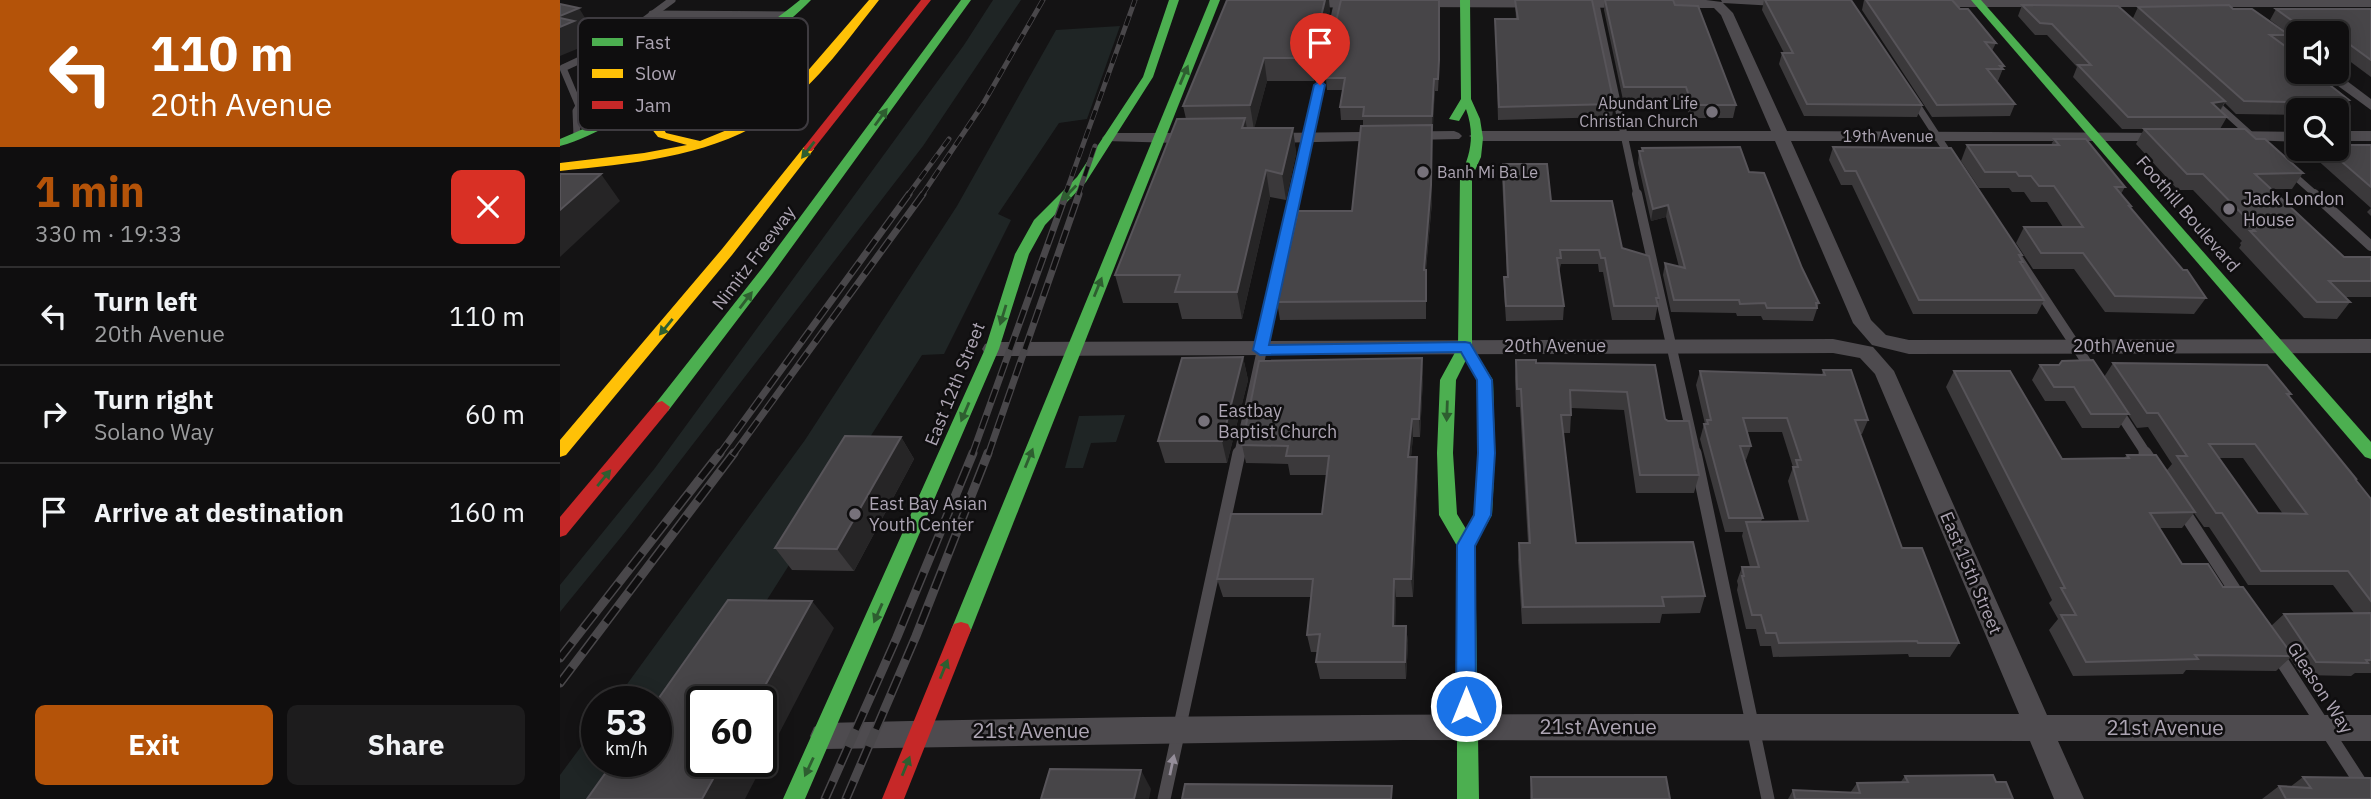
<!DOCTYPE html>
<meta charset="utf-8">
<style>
body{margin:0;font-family:"IBM Plex Sans",sans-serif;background:#1d1c1d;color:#f1f3f6;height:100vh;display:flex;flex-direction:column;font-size:26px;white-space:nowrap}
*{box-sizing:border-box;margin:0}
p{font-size:23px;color:#9b9c9e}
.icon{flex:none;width:38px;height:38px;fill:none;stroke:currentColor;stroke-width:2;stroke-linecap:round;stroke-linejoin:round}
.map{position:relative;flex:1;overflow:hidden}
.side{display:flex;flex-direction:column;background:#0f0e0f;width:560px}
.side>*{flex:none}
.guide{background:#b45309;color:#fff;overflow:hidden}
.tools{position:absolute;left:1726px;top:21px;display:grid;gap:14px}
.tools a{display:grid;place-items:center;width:63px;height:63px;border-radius:10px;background:#0f0e0f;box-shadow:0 4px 18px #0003,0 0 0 2px #2f2e2f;font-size:35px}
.speed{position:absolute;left:21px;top:686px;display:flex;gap:14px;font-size:35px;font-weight:700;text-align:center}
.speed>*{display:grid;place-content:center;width:91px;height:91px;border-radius:50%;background:#0f0e0f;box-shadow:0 4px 18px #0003,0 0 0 2px #2f2e2f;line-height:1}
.speed small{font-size:18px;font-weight:400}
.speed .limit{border:4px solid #111;border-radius:10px;background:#fff;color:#111}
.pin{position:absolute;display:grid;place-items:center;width:60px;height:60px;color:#fff;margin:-72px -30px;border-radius:50% 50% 50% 0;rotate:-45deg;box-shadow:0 0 7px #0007}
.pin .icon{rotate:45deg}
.me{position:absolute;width:77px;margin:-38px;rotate:0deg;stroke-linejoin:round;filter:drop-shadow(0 0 5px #0008)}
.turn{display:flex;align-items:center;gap:24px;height:147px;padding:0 35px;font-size:32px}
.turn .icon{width:91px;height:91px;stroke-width:2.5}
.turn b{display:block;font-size:49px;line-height:60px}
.round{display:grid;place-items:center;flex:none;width:74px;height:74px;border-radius:10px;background:#1d1c1d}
.head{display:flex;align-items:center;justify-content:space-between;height:119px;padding:0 35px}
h1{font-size:42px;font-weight:800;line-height:52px;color:#b45309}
.button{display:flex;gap:14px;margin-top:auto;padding:14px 35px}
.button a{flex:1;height:80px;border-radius:10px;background:#b45309;color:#fff;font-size:28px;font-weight:800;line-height:80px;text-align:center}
.button a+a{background:#1d1c1d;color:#f1f3f6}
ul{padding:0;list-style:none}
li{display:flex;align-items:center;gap:21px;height:98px;padding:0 35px;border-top:2px solid #2f2e2f}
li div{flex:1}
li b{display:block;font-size:26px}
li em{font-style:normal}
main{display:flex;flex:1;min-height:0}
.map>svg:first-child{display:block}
.green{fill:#1f2525}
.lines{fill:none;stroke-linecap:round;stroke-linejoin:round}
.lane-far2{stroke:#4e4b4f;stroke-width:7}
.lane-far1{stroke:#4e4b4f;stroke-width:10}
.lane{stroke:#4e4b4f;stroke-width:13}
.street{fill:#4e4b4f;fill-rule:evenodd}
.fast{fill:#4caf50;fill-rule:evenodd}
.slow{fill:#ffc107;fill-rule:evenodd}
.jam{fill:#c62828;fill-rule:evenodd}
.rail-far2-casing{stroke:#49474a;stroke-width:5}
.rail-far1-casing{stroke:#49474a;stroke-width:7}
.rail-casing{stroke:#49474a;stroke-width:9}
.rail-far2{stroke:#0f0e0f;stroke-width:3.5;stroke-dasharray:10;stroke-linecap:butt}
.rail-far1{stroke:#0f0e0f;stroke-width:4.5;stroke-dasharray:14;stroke-linecap:butt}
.rail{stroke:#0f0e0f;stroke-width:6;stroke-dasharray:19;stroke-linecap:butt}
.wall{fill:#3b393b;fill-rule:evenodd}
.shaded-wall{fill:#262526}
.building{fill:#474548;stroke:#575459;stroke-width:2;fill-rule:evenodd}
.oneway{fill:#2e5e30}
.oneway2{fill:#958e9a}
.route{fill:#1a73e8;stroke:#114b97;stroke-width:2}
.poi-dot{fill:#77727b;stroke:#0f0e0f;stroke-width:2.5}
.labels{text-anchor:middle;stroke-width:5;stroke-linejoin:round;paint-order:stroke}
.far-poi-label{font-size:16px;fill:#ada5b3;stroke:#0f0e0f;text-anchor:end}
.far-street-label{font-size:16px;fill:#ada5b3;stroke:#0f0e0f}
.poi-label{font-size:18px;fill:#ada5b3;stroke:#0f0e0f;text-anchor:start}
.street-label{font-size:18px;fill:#ada5b3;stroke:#0f0e0f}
.near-street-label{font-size:21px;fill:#ada5b3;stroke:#0f0e0f}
.key{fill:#0f0e0f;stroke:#3e3b40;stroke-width:2}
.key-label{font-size:19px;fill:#ada5b3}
</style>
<main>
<section class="side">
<div class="guide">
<div class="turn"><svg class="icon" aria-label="left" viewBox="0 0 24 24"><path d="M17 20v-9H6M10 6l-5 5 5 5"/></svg><div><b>110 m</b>20th Avenue</div></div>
</div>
<div class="head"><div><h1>1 min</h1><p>330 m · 19:33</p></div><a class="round" style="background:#d93025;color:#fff"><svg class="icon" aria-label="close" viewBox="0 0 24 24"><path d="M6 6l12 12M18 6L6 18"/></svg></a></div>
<ul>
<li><svg class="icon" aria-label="left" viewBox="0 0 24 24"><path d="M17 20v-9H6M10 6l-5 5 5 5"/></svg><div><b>Turn left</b><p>20th Avenue</p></div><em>110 m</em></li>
<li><svg class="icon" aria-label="right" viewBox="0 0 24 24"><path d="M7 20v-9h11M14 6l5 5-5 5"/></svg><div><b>Turn right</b><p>Solano Way</p></div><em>60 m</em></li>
<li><svg class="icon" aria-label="arrive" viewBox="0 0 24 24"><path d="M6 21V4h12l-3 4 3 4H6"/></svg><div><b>Arrive at destination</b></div><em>160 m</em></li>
</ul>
<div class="button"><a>Exit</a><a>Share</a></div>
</section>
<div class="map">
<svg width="1811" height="799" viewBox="0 0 1811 799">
<rect width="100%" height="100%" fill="#141314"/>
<g class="green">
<polygon points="433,0 461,0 363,146 66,531 0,612 0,585 95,468 404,45"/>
<polygon points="560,26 527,119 499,123 438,214 451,220 384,354 362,355 205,603 73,799 0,799 0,775 37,725 37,761 96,761 96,702 54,702 245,440 397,206 496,30"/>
<polygon points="565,415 556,442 531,443 523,468 505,468 519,416"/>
</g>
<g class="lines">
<g class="lane-far2">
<polyline points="1035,0 1077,195"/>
<polyline points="92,14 229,15"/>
<polyline points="1353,99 1392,159"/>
<polyline points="1653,101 1693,137"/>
<polyline points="19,106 105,68 179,15"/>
<polyline points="17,136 16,111 19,106 3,68 48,47 112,0"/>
<polyline points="1730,172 1756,195"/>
<polyline points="735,195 778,0"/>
</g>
<g class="lane-far1">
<polyline points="1077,194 1136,455"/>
<polyline points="1754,194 1811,246"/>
<polyline points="1455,254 1533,372"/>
<polyline points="1557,409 1587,455"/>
<polyline points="679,455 736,194"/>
</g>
<g class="lane">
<polyline points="1135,453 1208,799"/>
<polyline points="1585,453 1594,466"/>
<polyline points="1622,509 1680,598"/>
<polyline points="1716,652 1811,799"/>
<polyline points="604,799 679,453"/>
</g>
<g class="street">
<polygon points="743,0 809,0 815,4 809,8 739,7 739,1"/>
<polygon points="851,0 1146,0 1162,2 1161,0 1234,0 1237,3 1231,7 1163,3 1173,13 1227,131 1613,133 1616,136 1613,139 1608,141 1231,141 1311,320 1326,335 1349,340 1811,339 1811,353 1349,354 1312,345 1293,323 1215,141 917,141 909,136 917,131 1211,131 1161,15 1154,8 847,7 847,1"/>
<polygon points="1366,0 1811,0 1811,7 1369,7 1363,3"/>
<polygon points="1703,20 1738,44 1738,55 1698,27 1698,21"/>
<polygon points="1759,72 1775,72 1811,99 1811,110"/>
<polygon points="894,131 899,133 902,136 899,139 706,143 698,138 706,133"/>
<polygon points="1665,131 1738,132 1738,142 1660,139 1657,136 1660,133"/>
<rect x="1776" y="131" width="35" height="10"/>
<polygon points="550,133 618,133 626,138 618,143 545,141 542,138 545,135"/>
<path d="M1273 339 1313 347 1334 371 1487 715H1811V741H1498L1524 799H1494L1470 741 844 740 264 749 254 745 250 736 254 727 264 723C662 713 1060 714 1459 714L1315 374 1300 358 1273 353 432 356 425 354 422 349 425 344 432 342Z"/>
</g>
<g class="fast">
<path d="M240 0H251C204 49 116 95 55 123 37 131 19 141 0 146V139C87 102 167 59 240 0Z"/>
<polygon points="401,0 411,0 213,273 108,411 96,411 94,407 96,403 203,267"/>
<polygon points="609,0 619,0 593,77 526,182 485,225 469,254 439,349 245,799 223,799 425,349 455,254 474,220 517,177 583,77"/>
<polygon points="650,0 660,0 411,630 408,636 401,638 394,636 391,630"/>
<path d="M900 0H910L911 99 920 119 923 138 921 157 912 177V347L933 380 935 453 932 515 915 545 919 799H897V546L879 515 877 453 880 380 898 347 900 177C911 154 915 134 906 109L899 121 889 119 901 99ZM906 360 917 380 919 453 914 514 906 529 897 514 893 453 896 380Z"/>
<polygon points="1411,0 1421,0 1811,442 1811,459 1805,457"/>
</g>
<g class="slow">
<path d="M309 0H319C289 38 258 82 219 111 156 157 75 163 0 171V163L84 153 127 145 98 137 91 128 100 114 122 93 131 95 109 118 103 128 106 133 140 141 189 121 212 106 239 81Z"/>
<polygon points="248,145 254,149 172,255 6,455 0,457 0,440 162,249 244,147"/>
</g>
<g class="jam">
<polygon points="361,0 371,0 252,151 244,151 244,147"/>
<polygon points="102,401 110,407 108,411 6,535 0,537 0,517 96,403"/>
<polygon points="401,622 408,624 411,630 344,799 322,799 391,630 394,624"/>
</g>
<defs>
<g id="rail-far2">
<polyline points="348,195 389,139"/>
<polyline points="362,195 423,104 483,0"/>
<polyline points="505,195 575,0"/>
<polyline points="518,195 535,146"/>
</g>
<g id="rail-far1">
<polyline points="159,455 349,194"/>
<polyline points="173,455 363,194"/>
<polyline points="412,455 506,194"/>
<polyline points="428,455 519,194"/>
</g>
<g id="rail">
<polyline points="0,658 160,453"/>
<polyline points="0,683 174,453"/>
<polyline points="265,799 337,637 413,453"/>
<polyline points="286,799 356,636 428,453"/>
</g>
</defs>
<use href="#rail-far2" class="rail-far2-casing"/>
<use href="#rail-far1" class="rail-far1-casing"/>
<use href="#rail" class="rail-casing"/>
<use href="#rail-far2" class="rail-far2"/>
<use href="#rail-far1" class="rail-far1"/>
<use href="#rail" class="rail"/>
</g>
<g class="wall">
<polygon points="955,0 1054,104 1052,117 938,120 935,19 956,19"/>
<polygon points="1045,0 1115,5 1176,105 1173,118 1130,118 1124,100 1063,100 1044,10"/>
<polygon points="1204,0 1291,0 1362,105 1357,117 1244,116 1219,64 1222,53 1224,53 1202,10"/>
<polygon points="1304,0 1392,0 1400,9 1436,43 1432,51 1444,66 1438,81 1437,81 1455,104 1450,116 1372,117 1302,10"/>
<polygon points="1462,5 1573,18 1578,7 1673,9 1729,35 1723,45 1733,52 1731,54 1781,112 1776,110 1738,110 1738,115 1676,114 1665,103 1660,111 1667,117 1660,129 1696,139 1743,173 1732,189 1712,189 1784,257 1811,257 1811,297 1786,297 1790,302 1777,319 1744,318 1679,248 1681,245 1680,243 1682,241 1633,190 1618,190 1576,144 1584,129 1562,129 1513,77 1517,67 1487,35 1475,35 1458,16"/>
<polygon points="1716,9 1811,9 1811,77 1776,51 1776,33 1738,33 1738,41 1710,20"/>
<polygon points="770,10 754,81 707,81 694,128 733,128 736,154 726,200 710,197 682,319 622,319 618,303 563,303 555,275 626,119 623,106"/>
<polygon points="765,69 879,72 878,91 875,91 872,129 872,202 866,270 866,319 720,320 717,302 792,211 803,126 803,120 781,120 780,107 783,90 767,90"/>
<polygon points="1494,139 1565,187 1561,194 1571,206 1570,207 1646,298 1634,314 1545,312 1514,269 1473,269 1456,243 1464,227 1503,227 1487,202 1471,202 1464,192 1452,192 1449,188 1419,188 1401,161 1407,145 1491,145"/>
<polygon points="1811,145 1811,216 1807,212 1811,208 1754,157 1759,149 1776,149"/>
<polygon points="1273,147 1462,255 1460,257 1463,262 1462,265 1484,300 1477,314 1353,314 1292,185 1281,185 1269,160"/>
<polygon points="1082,148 1189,172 1242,268 1259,303 1253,321 1203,320 1201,316 1177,316 1176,313 1111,312 1103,275 1105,263 1119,267 1106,217 1091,221 1078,163 1079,151 1082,151"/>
<polygon points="943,164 991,201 1062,248 1099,298 1095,320 1052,320 1043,272 1039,272 1038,264 1001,264 999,272 1004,306 1003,320 946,321 944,291 944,277 947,277 942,178"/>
<polygon points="683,357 688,380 667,463 605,463 598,441"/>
<polygon points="862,358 863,377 860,437 853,437 851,457 857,457 858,476 853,597 836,597 835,626 846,626 848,643 846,679 760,679 756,662 758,652 751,652 747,635 751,597 663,597 657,579 762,514 767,475 730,475 728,464 686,463 682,445"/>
<polygon points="956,360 976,363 1095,365 1105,419 1139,475 1134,493 1076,493 1064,410 1011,408 1011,415 1010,433 1003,433 1016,543 1145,596 1140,613 1102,614 1100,623 962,624 958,560 959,543 968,543 960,407 956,407 955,378"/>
<path d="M1553 363 1731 394 1729 397 1797 480 1796 481 1811 499V673H1795L1791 676 1741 675 1730 658 1716 671 1626 670 1623 674 1513 676 1489 630 1498 619 1489 603 1492 600 1386 387 1394 371 1502 459 1564 458 1567 455 1607 470 1612 464 1588 427 1577 428 1568 414 1559 428H1522L1505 401H1485L1472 380 1480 365 1544 377ZM1659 458H1683L1723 514 1698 513ZM1634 513 1644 527H1649L1688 585H1773L1794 613 1724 614 1711 626 1663 587 1622 564 1599 528H1622Z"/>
<path d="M1263 370 1308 420 1302 434H1300L1342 548 1399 643 1390 657H1349L1348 654 1213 657 1211 646H1200L1196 629H1186L1177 590 1178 585 1177 581 1182 567H1190L1182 536 1183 532H1165L1140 439 1144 424H1145L1136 385 1140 371 1262 375ZM1187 432H1222L1233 467 1228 481 1239 521H1201L1203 518 1185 460H1186L1191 446Z"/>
<polygon points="341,437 354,459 294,571 232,570 215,548"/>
<polygon points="1345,776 1436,782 1453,799 1228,799 1233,790 1290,793 1297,783 1340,783"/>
<polygon points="971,777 1110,799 970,799"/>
<polygon points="1743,777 1811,799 1702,799 1719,786 1730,787"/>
</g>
<g class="shaded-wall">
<polygon points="765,0 769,0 770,10 754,81 751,58"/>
<polygon points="19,8 33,31 23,35 29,44 0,56 0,16"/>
<polygon points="704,58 707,81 694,130 690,105"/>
<polygon points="874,79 875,91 873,129 872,116"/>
<polygon points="1789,100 1781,112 1776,112 1776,110 1759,110 1764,103"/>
<polygon points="1665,101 1658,114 1652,103"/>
<polygon points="685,118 690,144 682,128"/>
<polygon points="872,125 872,202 864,287 864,270"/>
<polygon points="733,128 736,154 726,200 722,174"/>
<polygon points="706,170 710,197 682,319 677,292"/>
<polygon points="41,174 60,201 0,257 0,210"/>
<polygon points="1108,205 1106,217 1091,221 1093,209"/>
<polygon points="683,357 688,380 667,463 662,441"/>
<polygon points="862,358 863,377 860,437 859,419"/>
<polygon points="852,419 853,437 849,476 848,457"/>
<polygon points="341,437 354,459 294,571 277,549"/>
<polygon points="857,457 858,476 853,597 851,579"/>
<polygon points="834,579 836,597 835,644 833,626"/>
<polygon points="252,601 274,628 185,799 142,799 163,761 201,761 201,702 196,702"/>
<polygon points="846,626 848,643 846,679 845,662"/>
<polygon points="581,770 591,789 589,799 574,799"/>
</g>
<g class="building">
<polygon points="667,0 765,0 751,58 704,58 690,105 623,106"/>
<polygon points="781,0 879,0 879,60 878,79 874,79 872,116 803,116 804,107 780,107 785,78 766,78 768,69 765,69"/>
<polygon points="955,0 1032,0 1054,104 939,107 935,19 958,19"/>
<polygon points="1045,0 1113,0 1115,5 1138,6 1176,105 1132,105 1126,87 1064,87"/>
<polygon points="1205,0 1291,0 1362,105 1247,104 1222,53 1233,53"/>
<polygon points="1306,0 1392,0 1400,9 1408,9 1436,43 1425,42 1444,66 1440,66 1443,69 1427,69 1455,104 1377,105"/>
<polygon points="0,4 19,8 0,16"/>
<polygon points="1462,5 1558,6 1665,101 1652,103 1667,117 1568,117 1518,65 1531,65 1492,24 1480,23"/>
<polygon points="1669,5 1673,9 1692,9 1729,35 1710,35 1733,52 1728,52 1738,60 1738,72 1753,72 1789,100 1764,103 1684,101 1578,7"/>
<polygon points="1716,9 1811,9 1811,60 1778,36 1776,36 1776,33 1747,33 1746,31"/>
<polygon points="0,18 14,21 0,27"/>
<polygon points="685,118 682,128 733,128 722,174 706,170 677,292 615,292 620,275 555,275 617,119"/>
<polygon points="872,125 871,185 864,270 866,270 866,301 717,302 738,211 792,211 801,126"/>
<polygon points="1584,129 1685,129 1696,139 1705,139 1743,173 1695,174 1784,257 1811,257 1811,281 1769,281 1790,302 1757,302 1690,231 1695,231 1691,227 1695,227 1643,174 1627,174"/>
<polygon points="1494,139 1526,139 1565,187 1555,187 1571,206 1569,206 1623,270 1627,270 1646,298 1555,296 1523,253 1481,253 1464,227 1523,227 1494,186 1479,186 1471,176 1459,176 1456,172 1425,172 1407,145 1499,145"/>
<polygon points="1776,145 1811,145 1811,187 1767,149 1776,149"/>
<polygon points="1180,147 1189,172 1204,173 1242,268 1259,303 1256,303 1257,308 1207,308 1205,303 1180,304 1179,300 1114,300 1105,263 1125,268 1108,205 1093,209 1079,151 1083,151 1082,148"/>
<polygon points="1273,147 1391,148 1462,255 1459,255 1463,262 1460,262 1484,300 1359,300 1296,171 1285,171"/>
<polygon points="943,164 987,164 991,201 1052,201 1062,248 1089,256 1099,298 1096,298 1098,306 1054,306 1045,258 1041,258 1039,250 1000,250 1001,258 997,258 1004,306 946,306 944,277 948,277"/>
<polygon points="0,174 41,174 0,210"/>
<polygon points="683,357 662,441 598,441 622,358"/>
<polygon points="862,358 859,419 852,419 848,457 857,457 851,579 834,579 833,626 846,626 845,662 756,662 760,634 747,635 753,579 657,579 671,514 762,514 769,456 726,456 728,446 682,445 699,361"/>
<polygon points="956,360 976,360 976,363 1095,365 1105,419 1108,421 1129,421 1139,475 1080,475 1067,392 1010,390 1011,415 1001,415 1016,543 1133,542 1145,596 1102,597 1104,606 963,607 959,543 970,543 961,389 957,389"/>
<polygon points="1533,360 1569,414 1531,414 1514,387 1494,387 1480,365 1499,365 1502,361"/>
<path d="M1553 363 1707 365 1731 394H1727L1797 480 1795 479 1811 499V601L1788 571H1701L1662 513H1656L1617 456H1627L1598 413H1587ZM1649 444H1695L1747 514 1698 513Z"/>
<polygon points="1263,370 1291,370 1308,420 1295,420 1342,548 1362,548 1399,643 1358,643 1357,641 1219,643 1216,633 1206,633 1201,615 1192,615 1182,576 1184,576 1182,567 1199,567 1186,522 1248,521 1233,467 1238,467 1236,460 1241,460 1227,418 1183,418 1191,446 1180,446 1203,518 1169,518 1144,424 1148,424 1147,420 1151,420 1140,371 1265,375"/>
<polygon points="1394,371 1450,371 1502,459 1569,458 1567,455 1596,455 1635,512 1590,513 1622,564 1648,564 1663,587 1683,587 1733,656 1635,655 1638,659 1526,662 1501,615 1516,615 1501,588 1505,588"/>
<polygon points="285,436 341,437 277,549 215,548"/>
<polygon points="168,600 252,601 196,702 142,702 142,761 163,761 142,799 27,799 54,761 96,761 96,702"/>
<polygon points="1811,613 1811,660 1806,660 1808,663 1756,662 1724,614"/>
<polygon points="490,769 581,770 574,799 481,799"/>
<polygon points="1433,775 1436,782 1446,782 1453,799 1235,799 1233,790 1300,793 1297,783 1348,782 1345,776"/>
<polygon points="971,777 1106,777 1110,799 972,799"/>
<polygon points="1743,777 1811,778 1811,799 1726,799 1719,786 1751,788"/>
<polygon points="625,784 832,786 831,799 622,799"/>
</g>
<defs><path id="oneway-solid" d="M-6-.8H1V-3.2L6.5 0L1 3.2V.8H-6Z" transform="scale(1.75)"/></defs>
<g class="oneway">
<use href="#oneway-solid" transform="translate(624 75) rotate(-67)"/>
<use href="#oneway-solid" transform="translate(321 117) rotate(-54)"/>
<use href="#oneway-solid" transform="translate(248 150) rotate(128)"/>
<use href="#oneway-solid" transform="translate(509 193) rotate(134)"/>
<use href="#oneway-solid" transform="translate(538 287) rotate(-68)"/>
<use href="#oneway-solid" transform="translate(186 300) rotate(-53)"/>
<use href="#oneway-solid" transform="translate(443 315) rotate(107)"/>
<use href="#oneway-solid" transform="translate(106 327) rotate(129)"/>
<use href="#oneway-solid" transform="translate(887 411) rotate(92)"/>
<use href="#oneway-solid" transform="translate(405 412) rotate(113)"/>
<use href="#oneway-solid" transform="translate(469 458) rotate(-68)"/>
<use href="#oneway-solid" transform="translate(44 478) rotate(-50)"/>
<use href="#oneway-solid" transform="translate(318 613) rotate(114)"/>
<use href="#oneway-solid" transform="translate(384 669) rotate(-68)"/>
<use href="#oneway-solid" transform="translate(346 766) rotate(-68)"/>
<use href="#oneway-solid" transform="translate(249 767) rotate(115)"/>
</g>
<use class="oneway2" href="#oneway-solid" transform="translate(612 765) rotate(-78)"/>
<polygon class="route" points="760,81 765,85 709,345 905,342 910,343 932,380 935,453 931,515 915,546 916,706 913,713 906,716 899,713 896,706 897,545 914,515 918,453 917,380 901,352 700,355 693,350 754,85"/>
<g class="poi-dot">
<circle cx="1152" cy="112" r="7"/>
<circle cx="863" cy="172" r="7"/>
<circle cx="1669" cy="209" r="7"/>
<circle cx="644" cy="421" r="7"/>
<circle cx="295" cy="514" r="7"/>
</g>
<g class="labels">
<g class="far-poi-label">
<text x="1138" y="109">Abundant Life<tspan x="1138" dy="18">Christian Church</tspan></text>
<text x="877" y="178" text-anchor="start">Banh Mi Ba Le</text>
</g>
<g class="far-street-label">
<text x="1328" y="142">19th Avenue</text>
</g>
<g class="poi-label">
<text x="1683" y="205">Jack London<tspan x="1683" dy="21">House</tspan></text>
<text x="658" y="417">Eastbay<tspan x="658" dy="21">Baptist Church</tspan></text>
<text x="309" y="510">East Bay Asian<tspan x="309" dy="21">Youth Center</tspan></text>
</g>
<g class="street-label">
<text transform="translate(1628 214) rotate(49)" y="6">Foothill Boulevard</text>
<text transform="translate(194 258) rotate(-53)" y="6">Nimitz Freeway</text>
<text x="995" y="352">20th Avenue</text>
<text x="1564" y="352">20th Avenue</text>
<text transform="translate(395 384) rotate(-68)" y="6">East 12th Street</text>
<text transform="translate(1411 573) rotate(67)" y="6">East 15th Street</text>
<text transform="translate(1760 688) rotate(57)" y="6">Gleason Way</text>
</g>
<g class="near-street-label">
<text x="1038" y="734">21st Avenue</text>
<text x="1605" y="735">21st Avenue</text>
<text x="471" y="738">21st Avenue</text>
</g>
</g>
<rect x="18" y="18" width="230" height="112" rx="10" class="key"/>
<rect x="32" y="38" width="31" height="8" fill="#4caf50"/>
<rect x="32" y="69" width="31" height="9" fill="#ffc107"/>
<rect x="32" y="101" width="31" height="8" fill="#c62828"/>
<g class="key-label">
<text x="75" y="49">Fast</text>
<text x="75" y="80">Slow</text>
<text x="75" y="112">Jam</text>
</g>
</svg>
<div class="tools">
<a><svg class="icon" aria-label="sound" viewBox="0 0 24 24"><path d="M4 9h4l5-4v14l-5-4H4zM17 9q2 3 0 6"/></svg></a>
<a><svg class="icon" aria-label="search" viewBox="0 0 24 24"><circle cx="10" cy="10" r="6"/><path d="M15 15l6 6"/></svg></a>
</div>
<div class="speed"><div>53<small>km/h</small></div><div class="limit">60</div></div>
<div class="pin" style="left:760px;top:85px;background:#d93025"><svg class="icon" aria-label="arrive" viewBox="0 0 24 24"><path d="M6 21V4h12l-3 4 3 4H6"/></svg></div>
<svg class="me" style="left:906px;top:706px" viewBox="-20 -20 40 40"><circle r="17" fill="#1a73e8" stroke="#fff" stroke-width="3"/><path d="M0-11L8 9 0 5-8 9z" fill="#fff"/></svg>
</div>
</main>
